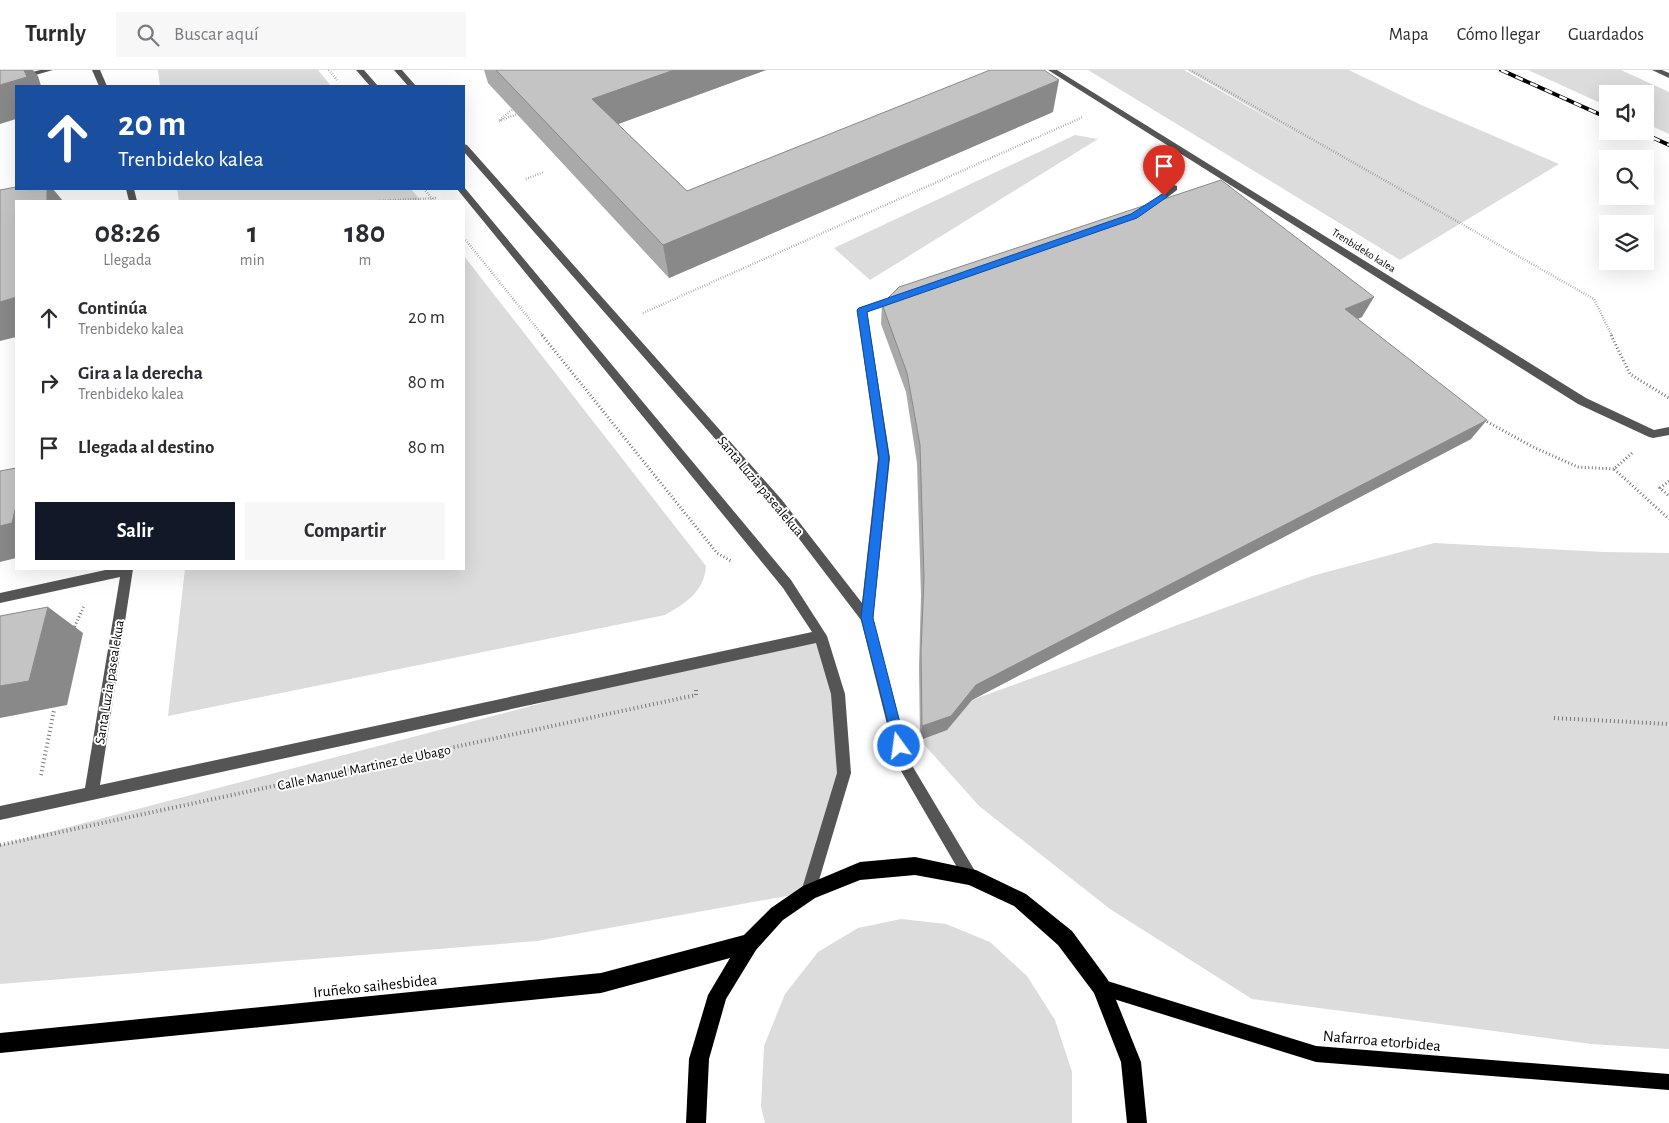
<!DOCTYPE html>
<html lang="es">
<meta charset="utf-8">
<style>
body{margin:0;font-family:"Alegreya Sans",sans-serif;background:#f7f7f7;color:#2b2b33;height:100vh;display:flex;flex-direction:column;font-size:19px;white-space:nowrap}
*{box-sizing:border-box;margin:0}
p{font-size:16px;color:#7c7c81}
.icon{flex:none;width:28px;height:28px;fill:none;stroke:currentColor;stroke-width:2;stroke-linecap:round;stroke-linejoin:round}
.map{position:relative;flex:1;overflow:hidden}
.side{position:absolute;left:15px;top:130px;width:450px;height:370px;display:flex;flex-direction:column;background:#fff;border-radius:0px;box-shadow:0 5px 20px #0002}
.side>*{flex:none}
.banner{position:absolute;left:15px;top:15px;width:450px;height:105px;border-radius:0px;box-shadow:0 5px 20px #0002;background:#1a4fa0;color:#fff;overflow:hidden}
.fabs{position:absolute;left:1599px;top:15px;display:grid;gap:10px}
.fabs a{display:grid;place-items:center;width:55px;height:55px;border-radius:0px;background:#fff;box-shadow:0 5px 20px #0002;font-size:25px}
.pin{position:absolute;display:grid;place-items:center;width:42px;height:42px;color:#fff;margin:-51px -21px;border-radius:50% 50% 50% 0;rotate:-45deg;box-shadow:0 0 5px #0007}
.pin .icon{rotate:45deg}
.me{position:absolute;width:55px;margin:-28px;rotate:346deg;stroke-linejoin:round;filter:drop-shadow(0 0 4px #0008)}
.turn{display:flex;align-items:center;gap:18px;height:105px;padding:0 20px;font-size:22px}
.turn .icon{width:65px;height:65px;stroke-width:2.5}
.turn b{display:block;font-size:35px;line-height:42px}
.eta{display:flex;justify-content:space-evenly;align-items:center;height:85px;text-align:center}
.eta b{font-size:30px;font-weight:700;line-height:35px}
.button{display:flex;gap:10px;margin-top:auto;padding:10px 20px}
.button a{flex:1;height:58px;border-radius:0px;background:#111827;color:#fff;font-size:20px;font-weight:700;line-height:58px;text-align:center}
.button a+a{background:#f7f7f7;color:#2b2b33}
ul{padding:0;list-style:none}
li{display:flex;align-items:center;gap:15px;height:65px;padding:0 20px}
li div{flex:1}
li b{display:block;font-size:19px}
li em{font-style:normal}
header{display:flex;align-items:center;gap:30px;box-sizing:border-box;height:70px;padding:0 25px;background:#fff;border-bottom:1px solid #e1e1e2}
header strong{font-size:24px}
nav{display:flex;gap:28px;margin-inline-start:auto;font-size:18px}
.search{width:350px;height:45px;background:#f7f7f7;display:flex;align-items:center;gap:12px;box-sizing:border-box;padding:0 18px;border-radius:0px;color:#7c7c81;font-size:19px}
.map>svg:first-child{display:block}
.green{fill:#dcdcdc}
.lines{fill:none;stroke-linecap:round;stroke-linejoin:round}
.path-far2{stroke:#777;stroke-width:2.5;stroke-dasharray:0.5 2;stroke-linecap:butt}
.path-far1{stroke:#777;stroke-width:3;stroke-dasharray:1 2.5;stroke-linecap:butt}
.path{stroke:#777;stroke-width:4;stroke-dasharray:1 3;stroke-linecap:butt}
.minor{fill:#555;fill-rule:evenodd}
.major{fill:#000;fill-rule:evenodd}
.highway{fill:#000;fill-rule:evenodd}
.rail-casing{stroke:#000;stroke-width:4}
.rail{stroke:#fff;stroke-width:2.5;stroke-dasharray:8;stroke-linecap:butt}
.wall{fill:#a9a9a9}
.shaded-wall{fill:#898989}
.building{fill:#c4c4c4;stroke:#898989}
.route{fill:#1a73e8;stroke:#114b97}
.labels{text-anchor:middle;stroke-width:4;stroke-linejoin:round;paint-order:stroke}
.far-street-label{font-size:11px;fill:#000;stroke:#fff}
.street-label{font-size:14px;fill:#000;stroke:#fff}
.near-street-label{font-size:16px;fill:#000;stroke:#fff}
</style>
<header>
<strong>Turnly</strong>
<div class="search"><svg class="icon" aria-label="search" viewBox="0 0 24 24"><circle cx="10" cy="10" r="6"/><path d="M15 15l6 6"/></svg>Buscar aquí</div>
<nav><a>Mapa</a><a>Cómo llegar</a><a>Guardados</a></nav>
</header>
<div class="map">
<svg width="1669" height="1053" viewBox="0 0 1669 1053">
<rect width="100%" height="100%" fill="#fff"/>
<g class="green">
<polygon points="158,0 318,0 331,16 160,16"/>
<polygon points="1088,0 1184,0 1312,73 1187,0 1349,0 1419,34 1559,94 1400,190"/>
<polygon points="1528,0 1621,0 1669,22 1669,64 1645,53 1645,24 1608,24 1607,36"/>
<polygon points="1075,65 1098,69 870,210 834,178"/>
<polygon points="177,119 411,119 421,131 179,131"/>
<path d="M464 186 706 496C704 522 686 533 665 545L168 646 185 499H464Z"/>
<polygon points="1434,473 1604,482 1669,483 1669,979 1591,974 1252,929 1110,839 979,736 920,670 947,660 972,630 1312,506"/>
<polygon points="821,566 838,624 844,703 809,822 537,871 0,914 0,775 699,592"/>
<polygon points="901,849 946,854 990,872 1027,906 1055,950 1072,1002 1072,1053 765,1053 761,1037 764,976 785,924 818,882 858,858"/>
</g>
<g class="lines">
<g class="path-far2">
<polyline points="329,0 337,10"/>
<polyline points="1190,0 1594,229 1612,266"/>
<polyline points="500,50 514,38"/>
<polyline points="499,51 520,43"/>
<polyline points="526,109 544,102"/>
<polyline points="424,119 434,131"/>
<polyline points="378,131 438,128"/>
<polyline points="464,168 543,266"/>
<polyline points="643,243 1083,47"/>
</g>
<g class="path-far1">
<polyline points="542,265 717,483 731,491"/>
<polyline points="1611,265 1630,304 1669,328"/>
<polyline points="1484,350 1533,377 1578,397 1614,399"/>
<polyline points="1632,383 1614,399 1669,449"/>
<polyline points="1669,411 1660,418 1669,426"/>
<polyline points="73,560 84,536"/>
</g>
<g class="path">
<polyline points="1554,648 1669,654"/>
<polyline points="41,705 54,640"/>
<polyline points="0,775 696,625 696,620"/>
</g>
<g class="minor">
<polygon points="40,0 53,0 0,15 0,11"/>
<polygon points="92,0 100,0 107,16 99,16"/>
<polygon points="356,0 364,0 378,16 370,16"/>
<polygon points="394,0 402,0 416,16 408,16"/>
<polygon points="1048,0 1057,0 1586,328 1654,360 1669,357 1669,365 1653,368 1649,367 1578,334"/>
<polygon points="1652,0 1662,0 1669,3 1669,8"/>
<polygon points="464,74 467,75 782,430 862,533 878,388 857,240 858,238 895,226 901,226 901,230 867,242 890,388 873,548 910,692 975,801 977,806 975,811 970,813 965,811 897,694 861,550 774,436 464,82"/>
<polygon points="1174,115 1177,116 1177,120 1148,142 1142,142 1142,138"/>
<polygon points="464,117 791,510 827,566 845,624 851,703 814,827 809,830 804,827 801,822 837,703 831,624 816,573 0,750 0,736 85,718 120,507 0,533 0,523 110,499 133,499 100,715 812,562 783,518 457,119"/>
<polygon points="126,119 134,119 137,131 129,131"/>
</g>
<polygon class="major" points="1101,909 1316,976 1669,1004 1669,1020 1316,992 1101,925 1095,923 1093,917 1095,911"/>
<polygon class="highway" points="915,787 976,800 1026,824 1072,861 1108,910 1141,992 1147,1053 1127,1053 1121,992 1094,923 1058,875 1014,836 969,815 915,805 860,810 815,828 783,850 756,880 726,929 709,989 706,1053 686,1053 689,989 708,925 730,888 601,923 0,983 0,963 601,903 744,865 771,838 803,816 860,792"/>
<defs>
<g id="rail">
<polyline points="1501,0 1608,48"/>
<polyline points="1638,61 1669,75"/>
</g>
</defs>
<use href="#rail" class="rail-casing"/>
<use href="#rail" class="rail"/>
</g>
<g class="wall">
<polygon points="484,0 766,0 618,54 687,121 1053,42 669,208 488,13"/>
<polygon points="882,234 1362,247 1358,249 1471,369 972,630 947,660 920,670 919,597 921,525 917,393 906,322 881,254"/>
</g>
<g class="shaded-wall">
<polygon points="0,0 33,0 38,6 41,16 16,16 16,49 0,54"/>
<polygon points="674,0 766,0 599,61 592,29"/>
<polygon points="1059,10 1053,42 669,208 663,175"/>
<polygon points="47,119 53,119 63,131 47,131"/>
<polygon points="16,227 16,267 0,271 0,232"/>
<polygon points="1374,227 1362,247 1334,258 1345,239"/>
<polygon points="1487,350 1471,369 972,630 947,660 920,670 922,656 976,615"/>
<polygon points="16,436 16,488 0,492 0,456"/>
<polygon points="48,537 83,563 67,635 0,648 0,616"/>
</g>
<g class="building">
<polygon points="0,0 24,0 27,7 0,15"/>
<polygon points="496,0 674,0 592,29 687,121 990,0 1044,0 1059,10 663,175"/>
<polygon points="1221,110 1374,227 1345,239 1487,350 976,615 951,646 922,656 921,581 924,508 920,375 907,303 882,234 899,217"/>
<polygon points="16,117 16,119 47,119 47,131 16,131 16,227 0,232 0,120"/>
<polygon points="16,398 16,436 12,453 0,456 0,401"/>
<polygon points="48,537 29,611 0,616 0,546"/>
</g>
<polygon class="route" points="1164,123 1168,126 1167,127 1137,148 867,242 889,388 873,548 906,676 904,680 899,682 895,680 861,548 879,388 857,240 859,238 1131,144"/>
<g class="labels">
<g class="far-street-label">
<text transform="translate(1364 180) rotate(32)" y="4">Trenbideko kalea</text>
</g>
<g class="street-label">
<text transform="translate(761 416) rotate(50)" y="5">Santa Luzia pasealekua</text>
<text transform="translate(109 612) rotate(-81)" y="5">Santa Luzia pasealekua</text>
<text transform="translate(364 697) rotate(-12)" y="5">Calle Manuel Martinez de Ubago</text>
</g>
<g class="near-street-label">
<text transform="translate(375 915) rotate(-6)" y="6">Iruñeko saihesbidea</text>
<text transform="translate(1382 970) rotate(5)" y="6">Nafarroa etorbidea</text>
</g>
</g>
</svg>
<div class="fabs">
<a><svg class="icon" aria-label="sound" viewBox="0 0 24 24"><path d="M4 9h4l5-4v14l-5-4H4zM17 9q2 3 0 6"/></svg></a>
<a><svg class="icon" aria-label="search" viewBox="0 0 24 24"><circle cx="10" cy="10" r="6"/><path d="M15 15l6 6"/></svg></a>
<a><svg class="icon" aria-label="layers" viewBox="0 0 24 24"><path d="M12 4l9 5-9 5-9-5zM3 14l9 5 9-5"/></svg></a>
</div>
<div class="pin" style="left:1164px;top:126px;background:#d93025"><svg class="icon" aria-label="arrive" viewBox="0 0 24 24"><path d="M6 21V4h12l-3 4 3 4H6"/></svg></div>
<svg class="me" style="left:899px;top:676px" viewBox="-20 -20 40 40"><circle r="17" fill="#1a73e8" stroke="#fff" stroke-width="3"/><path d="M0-11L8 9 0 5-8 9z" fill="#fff"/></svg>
<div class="banner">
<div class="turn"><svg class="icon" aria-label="ahead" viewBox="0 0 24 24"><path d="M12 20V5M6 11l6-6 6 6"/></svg><div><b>20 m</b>Trenbideko kalea</div></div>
</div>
<section class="side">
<div class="eta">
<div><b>08:26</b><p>Llegada</p></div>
<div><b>1</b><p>min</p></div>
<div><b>180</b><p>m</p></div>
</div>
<ul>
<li><svg class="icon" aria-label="ahead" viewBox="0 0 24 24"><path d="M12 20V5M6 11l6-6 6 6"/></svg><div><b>Continúa</b><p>Trenbideko kalea</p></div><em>20 m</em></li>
<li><svg class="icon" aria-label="right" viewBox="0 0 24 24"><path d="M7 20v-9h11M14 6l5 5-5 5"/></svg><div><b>Gira a la derecha</b><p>Trenbideko kalea</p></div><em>80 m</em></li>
<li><svg class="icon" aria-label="arrive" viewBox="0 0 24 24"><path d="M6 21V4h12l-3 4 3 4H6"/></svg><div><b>Llegada al destino</b></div><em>80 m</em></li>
</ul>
<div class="button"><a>Salir</a><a>Compartir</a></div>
</section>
</div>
